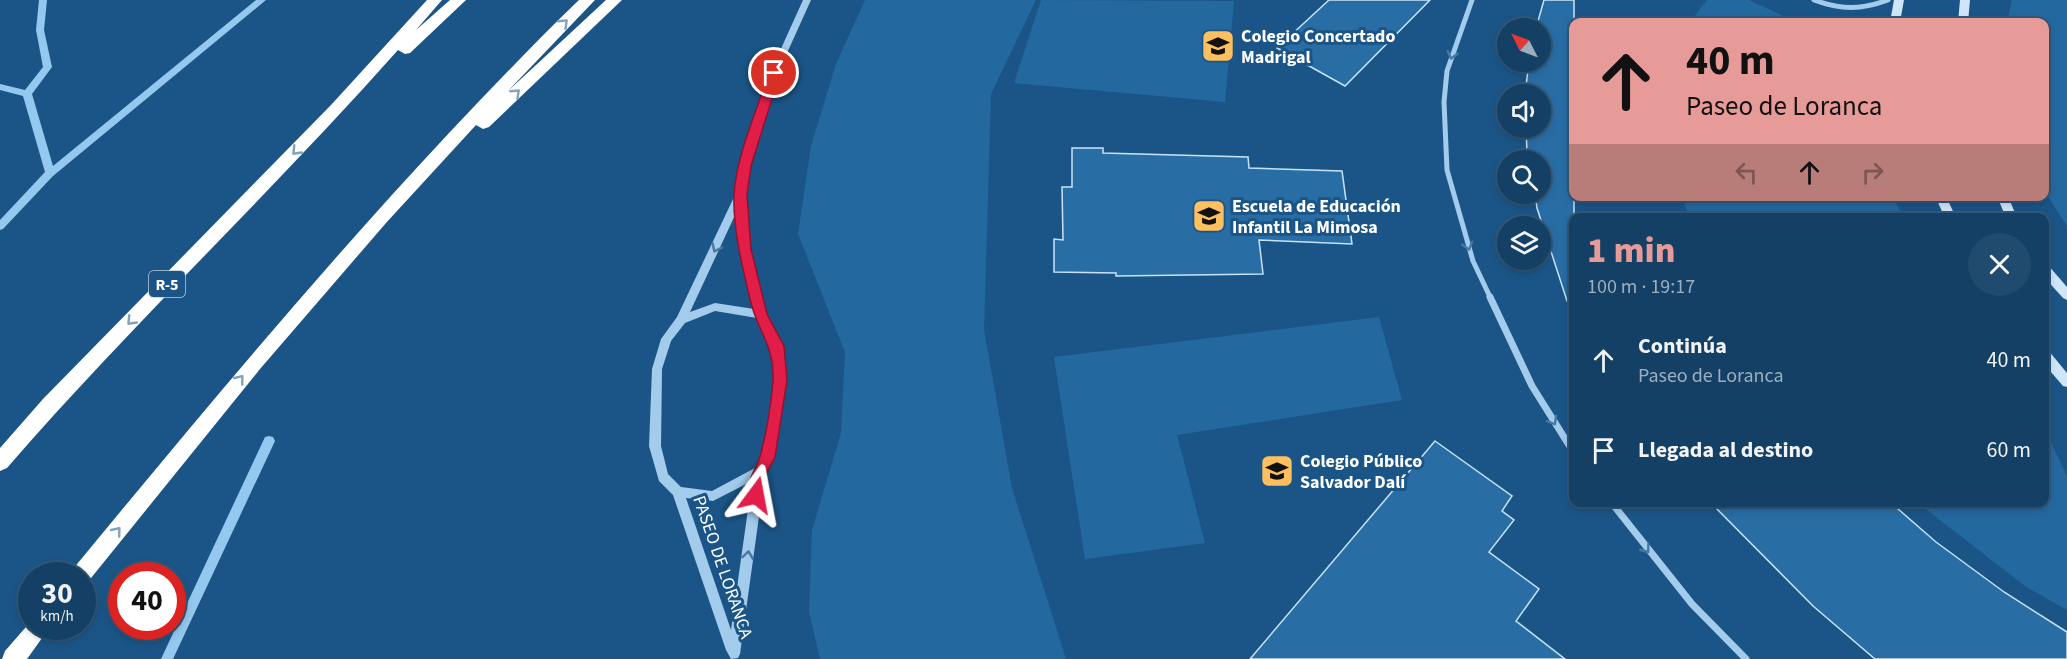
<!DOCTYPE html>
<html lang="es">
<meta charset="utf-8">
<style>
body{margin:0;font-family:"Source Sans 3",sans-serif;background:#214b6e;color:#f1f3f6;height:100vh;display:flex;flex-direction:column;font-size:22px;white-space:nowrap}
*{box-sizing:border-box;margin:0}
p{font-size:20px;color:#9dafbf}
.icon{flex:none;width:33px;height:33px;fill:none;stroke:currentColor;stroke-width:2;stroke-linecap:round;stroke-linejoin:round}
.map{position:relative;flex:1;overflow:hidden}
.side{position:absolute;left:1569px;top:213px;width:480px;height:294px;display:flex;flex-direction:column;background:#144065;border-radius:12px;box-shadow:0 3px 9px #0003,0 0 0 2px #335979}
.side>*{flex:none}
.top-card{position:absolute;left:1569px;top:18px;width:480px;height:183px;border-radius:12px;box-shadow:0 3px 9px #0003,0 0 0 2px #335979;background:#e69b98;color:#111;overflow:hidden}
.needle{width:39px;rotate:312deg}
.tools{position:absolute;left:1497px;top:18px;display:grid;gap:12px}
.tools a{display:grid;place-items:center;width:54px;height:54px;border-radius:50%;background:#144065;box-shadow:0 3px 9px #0003,0 0 0 2px #335979;font-size:30px}
.speed{position:absolute;left:18px;top:562px;display:flex;gap:12px;font-size:30px;font-weight:700;text-align:center}
.speed>*{display:grid;place-content:center;width:78px;height:78px;border-radius:50%;background:#144065;box-shadow:0 3px 9px #0003,0 0 0 2px #335979;line-height:1}
.speed small{font-size:15px;font-weight:400}
.speed .limit{border:9px solid #d22;background:#fff;color:#111}
.pin{position:absolute;display:grid;place-items:center;width:51px;height:51px;color:#fff;margin:-26px;border:3px solid #fff;border-radius:50%;box-shadow:0 2px 6px #0007}
.me{position:absolute;width:66px;margin:-33px;rotate:13deg;stroke-linejoin:round;filter:drop-shadow(0 0 4px #0008)}
.turn{display:flex;align-items:center;gap:21px;height:126px;padding:0 18px;font-size:27px}
.turn .icon{width:78px;height:78px;stroke-width:2.5}
.turn b{display:block;font-size:42px;line-height:51px}
.lanes{display:flex;align-items:center;height:57px;padding:0 18px;background:#0003;justify-content:center;gap:30px;direction:ltr}
.lanes .off{opacity:.35}
.round{display:grid;place-items:center;flex:none;width:63px;height:63px;border-radius:32px;background:#214b6e}
.overview{display:flex;align-items:center;justify-content:space-between;height:102px;padding:0 18px}
h1{font-size:36px;font-weight:800;line-height:45px;color:#e69b98}
ul{padding:0;list-style:none}
li{display:flex;align-items:center;gap:18px;height:90px;padding:0 18px}
li div{flex:1}
li b{display:block;font-size:22px}
li em{font-style:normal}
.map>svg:first-child{display:block}
.green{fill:#2468a0}
.lines{fill:none;stroke-linecap:round;stroke-linejoin:round}
.stream{fill:#95c8ee;fill-rule:evenodd}
.building{fill:#296da5;stroke:#c8e3f9;stroke-width:1.5}
.minor-far1{stroke:#a3cbec;stroke-width:5}
.minor{stroke:#a3cbec;stroke-width:7}
.tertiary{fill:#a3cbec;fill-rule:evenodd}
.secondary{fill:#cfe5f9;fill-rule:evenodd}
.motorway{fill:#fff;fill-rule:evenodd}
.oneway{stroke:#82a2bd}
.oneway2{stroke:#4478a5}
.route{fill:#e11d48;stroke:#92132f;stroke-width:1.5}
.labels{text-anchor:middle;stroke-width:6;stroke-linejoin:round;paint-order:stroke}
.shield{fill:#1b5587;stroke:#bbccdb;stroke-width:1.5}
.shield-label{font-size:16px;font-weight:bold;fill:#fff}
.poi-label{font-size:18px;font-weight:bold;fill:#fff;stroke:#1b5587;text-anchor:start}
.street-label{font-size:18px;fill:#fff;stroke:#1b5587}
</style>
<div class="map">
<svg width="2067" height="659" viewBox="0 0 2067 659">
<rect width="100%" height="100%" fill="#1b5587"/>
<g class="green">
<polygon points="865,0 1036,0 991,94 984,330 1012,488 1066,659 820,659 809,611 812,530 841,433 845,352 798,234 811,146 836,64"/>
<polygon points="1041,0 1234,1 1225,102 1014,83"/>
<polygon points="1707,0 1749,0 1796,22 1690,22"/>
<polygon points="2012,0 2067,0 2067,226 2045,192 2044,22 2007,22"/>
<polygon points="1681,197 1893,197 1903,217 1690,217"/>
<polygon points="1379,317 1402,400 1177,435 1205,543 1085,559 1054,357"/>
<polygon points="2045,430 2067,476 2067,610 2025,586 1918,503 2044,502"/>
</g>
<g class="lines">
<g class="stream">
<polygon points="39,0 47,0 44,30 52,67 32,94 53,166 256,0 266,0 53,176 3,229 0,230 0,220 45,172 23,96 0,90 0,84 25,90 43,67 36,30"/>
<polygon points="269,436 273,437 275,441 173,659 161,659 265,437"/>
</g>
</g>
<g class="building">
<polygon points="1329,0 1430,0 1345,86 1277,48"/>
<polygon points="1544,0 1574,0 1574,300 1567,301 1537,208 1535,194 1540,194 1540,160 1529,160 1527,153 1526,128 1540,128 1540,94 1525,94 1529,62 1540,62 1540,28 1536,28"/>
<polygon points="1072,148 1103,148 1103,153 1248,157 1249,168 1342,171 1352,244 1259,240 1263,274 1116,276 1116,273 1054,272 1054,239 1063,240 1062,187 1072,187"/>
<polygon points="1435,441 1512,496 1502,511 1514,520 1489,552 1539,589 1516,621 1565,659 1250,659"/>
<polygon points="1710,502 1890,502 1936,542 2004,592 2067,632 2067,659 1875,659 1813,606"/>
</g>
<g class="lines">
<g class="minor-far1">
<polyline points="1472,0 1447,71 1444,102 1447,170 1473,261 1491,299"/>
<path d="M1814 0C1841 10 1861 10 1888 0"/>
</g>
<g class="minor">
<polyline points="1490,297 1532,386 1574,453"/>
<polyline points="1611,502 1692,604 1746,659"/>
</g>
<path class="tertiary" d="M803 0H811L778 73 750 166 745 195 749 249 765 314 782 346 785 380 774 457 765 473 740 654 738 658 731 659 726 650 673 495 659 481 649 446 652 369 661 339 677 317 735 195 740 166 770 73ZM736 213 739 249 754 309 715 303 690 312ZM715 311 757 318 772 346 775 380 763 456 755 468 712 491 681 487 668 474 661 446 662 369 671 341 685 323ZM752 481 731 630 686 498 713 501Z"/>
<g class="secondary">
<polygon points="1894,0 1904,0 1900,22 1890,22"/>
<polygon points="1960,0 1970,0 1968,22 1958,22"/>
<polygon points="1935,196 1946,196 1956,218 1945,218"/>
<polygon points="1997,196 2008,196 2017,218 2006,218"/>
<polygon points="2044,263 2048,265 2067,287 2067,300 2063,298 2044,277"/>
<polygon points="2044,349 2048,350 2067,373 2067,387 2063,386 2044,364"/>
</g>
<g class="motorway">
<path d="M427 0H442L416 30 450 0H466L410 53 405 54 398 50C271 193 132 324 7 468L0 471V448L43 399 331 105Z"/>
<path d="M579 0H595L508 91 606 0H622L489 127 483 129 476 125 386 223 260 369 87 583 82 585V576H70L73 569C195 421 318 273 449 133 492 88 534 43 579 0Z"/>
<polygon points="32,620 32,627 50,627 27,659 2,659 5,651"/>
</g>
</g>
<defs><path id="oneway-chevron" d="M-2-3.5L2.5 0L-2 3.5" fill="none" stroke-width="1.6" stroke-linecap="round" stroke-linejoin="round" transform="scale(1.5)"/></defs>
<g class="oneway">
<use href="#oneway-chevron" transform="translate(564 23) rotate(-44)"/>
<use href="#oneway-chevron" transform="translate(516 93) rotate(-43)"/>
<use href="#oneway-chevron" transform="translate(296 151) rotate(134)"/>
<use href="#oneway-chevron" transform="translate(131 321) rotate(134)"/>
<use href="#oneway-chevron" transform="translate(240 379) rotate(-51)"/>
<use href="#oneway-chevron" transform="translate(117 531) rotate(-51)"/>
</g>
<g class="oneway2">
<use href="#oneway-chevron" transform="translate(1452 55) rotate(105)"/>
<use href="#oneway-chevron" transform="translate(1468 246) rotate(74)"/>
<use href="#oneway-chevron" transform="translate(716 248) rotate(115)"/>
<use href="#oneway-chevron" transform="translate(1553 421) rotate(60)"/>
<use href="#oneway-chevron" transform="translate(1646 549) rotate(53)"/>
<use href="#oneway-chevron" transform="translate(748 555) rotate(-82)"/>
</g>
<path class="route" d="M774 68 780 73 751 166 747 195 751 249 767 314 784 346 787 380 775 457 766 474 761 500 756 502 750 500C743 483 758 468 761 453 767 430 771 404 773 381 775 345 757 331 750 299 742 265 733 230 734 195 736 156 757 110 769 73Z"/>
<defs>
<symbol id="school-square" viewBox="-11 -11 22 22"><rect x="-9" y="-9" width="18" height="18" rx="4" fill="#fec05f" stroke="#1b5587"/><path d="M0-5L7-2L0 1L-7-2ZM-4 1L0 2.5L4 1V4Q0 6-4 4Z" fill="#111"/></symbol>
</defs>
<g fill-rule="evenodd">
<use href="#school-square" x="1199" y="27" width="38" height="38"/>
<use href="#school-square" x="1190" y="197" width="38" height="38"/>
<use href="#school-square" x="1258" y="452" width="38" height="38"/>
</g>
<g class="labels">
<rect class="shield" x="149" y="271" width="36" height="26" rx="4.5"/>
<g class="shield-label">
<text x="167" y="290">R-5</text>
</g>
<g class="poi-label">
<text x="1241" y="42">Colegio Concertado<tspan x="1241" dy="21">Madrigal</tspan></text>
<text x="1232" y="212">Escuela de Educación<tspan x="1232" dy="21">Infantil La Mimosa</tspan></text>
<text x="1300" y="467">Colegio Público<tspan x="1300" dy="21">Salvador Dalí</tspan></text>
</g>
<g class="street-label">
<text transform="translate(723 567) rotate(71)" y="6">PASEO DE LORANCA</text>
</g>
</g>
</svg>
<div class="tools">
<a><svg class="needle" viewBox="-14 -14 28 28"><path d="M0-13l5 13h-10z" fill="#e53935"/><path d="M0 13l5-13h-10z" fill="#9dafbf"/></svg></a>
<a><svg class="icon" aria-label="sound" viewBox="0 0 24 24"><path d="M4 9h4l5-4v14l-5-4H4zM17 9q2 3 0 6"/></svg></a>
<a><svg class="icon" aria-label="search" viewBox="0 0 24 24"><circle cx="10" cy="10" r="6"/><path d="M15 15l6 6"/></svg></a>
<a><svg class="icon" aria-label="layers" viewBox="0 0 24 24"><path d="M12 4l9 5-9 5-9-5zM3 14l9 5 9-5"/></svg></a>
</div>
<div class="speed"><div>30<small>km/h</small></div><div class="limit">40</div></div>
<div class="pin" style="left:774px;top:73px;background:#d93025"><svg class="icon" aria-label="arrive" viewBox="0 0 24 24"><path d="M6 21V4h12l-3 4 3 4H6"/></svg></div>
<svg class="me" style="left:756px;top:495px" viewBox="-20 -20 40 40"><path d="M0-17L14 15 0 8-14 15z" fill="#e11d48" stroke="#fff" stroke-width="4"/></svg>
<div class="top-card">
<div class="turn"><svg class="icon" aria-label="ahead" viewBox="0 0 24 24"><path d="M12 20V5M6 11l6-6 6 6"/></svg><div><b>40 m</b>Paseo de Loranca</div></div>
<div class="lanes"><svg class="icon off" aria-label="left" viewBox="0 0 24 24"><path d="M17 20v-9H6M10 6l-5 5 5 5"/></svg><svg class="icon" aria-label="ahead" viewBox="0 0 24 24"><path d="M12 20V5M6 11l6-6 6 6"/></svg><svg class="icon off" aria-label="right" viewBox="0 0 24 24"><path d="M7 20v-9h11M14 6l5 5-5 5"/></svg></div>
</div>
<section class="side">
<div class="overview"><div><h1>1 min</h1><p>100 m · 19:17</p></div><a class="round"><svg class="icon" aria-label="close" viewBox="0 0 24 24"><path d="M6 6l12 12M18 6L6 18"/></svg></a></div>
<ul>
<li><svg class="icon" aria-label="ahead" viewBox="0 0 24 24"><path d="M12 20V5M6 11l6-6 6 6"/></svg><div><b>Continúa</b><p>Paseo de Loranca</p></div><em>40 m</em></li>
<li><svg class="icon" aria-label="arrive" viewBox="0 0 24 24"><path d="M6 21V4h12l-3 4 3 4H6"/></svg><div><b>Llegada al destino</b></div><em>60 m</em></li>
</ul>
</section>
</div>
